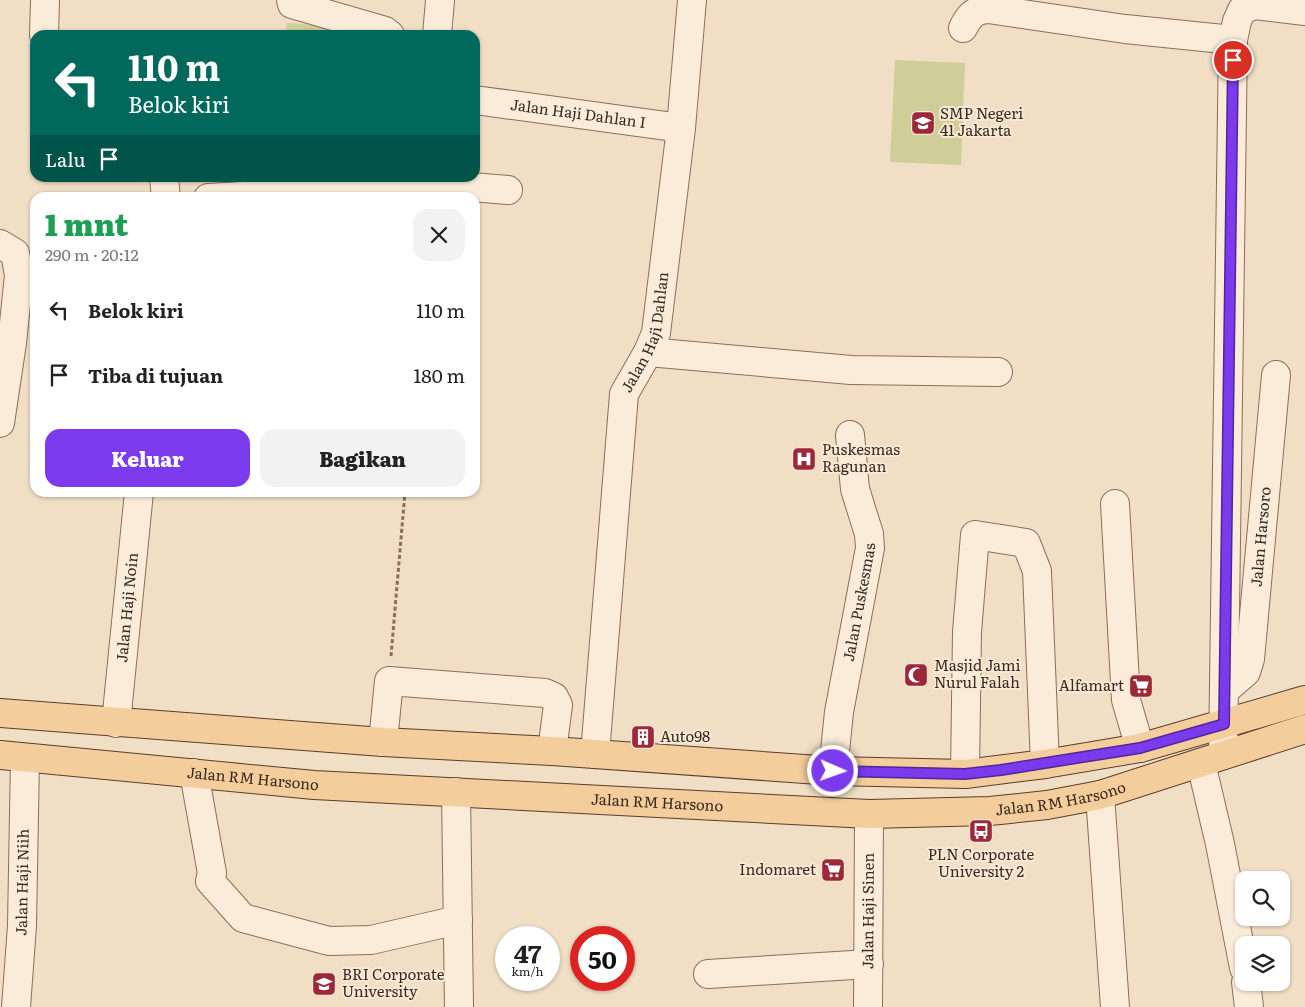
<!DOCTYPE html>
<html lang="id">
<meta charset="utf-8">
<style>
body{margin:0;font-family:Literata,serif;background:#f2f2f2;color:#222;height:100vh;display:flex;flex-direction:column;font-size:19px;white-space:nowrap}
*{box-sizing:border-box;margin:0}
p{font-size:16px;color:#767676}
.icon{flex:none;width:28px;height:28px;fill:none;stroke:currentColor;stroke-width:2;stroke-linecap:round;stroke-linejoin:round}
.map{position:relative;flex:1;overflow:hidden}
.side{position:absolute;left:30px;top:192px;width:450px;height:305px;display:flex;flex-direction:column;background:#fff;border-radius:15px;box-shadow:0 1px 4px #0004}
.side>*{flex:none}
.hud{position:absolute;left:30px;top:30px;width:450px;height:152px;border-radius:15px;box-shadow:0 1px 4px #0004;background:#00695c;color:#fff;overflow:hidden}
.tools{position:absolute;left:1235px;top:871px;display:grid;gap:10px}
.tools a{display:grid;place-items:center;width:55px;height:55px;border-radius:10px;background:#fff;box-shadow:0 1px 4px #0004;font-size:25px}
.speed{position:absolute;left:495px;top:926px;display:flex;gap:10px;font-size:25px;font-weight:700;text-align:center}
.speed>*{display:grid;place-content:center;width:65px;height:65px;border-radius:50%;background:#fff;box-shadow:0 1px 4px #0004;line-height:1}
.speed small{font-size:12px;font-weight:400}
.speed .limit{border:8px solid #d22;background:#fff;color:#111}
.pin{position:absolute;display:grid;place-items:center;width:42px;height:42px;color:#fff;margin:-21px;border:2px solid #fff;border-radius:50%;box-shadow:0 1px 5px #0007}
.me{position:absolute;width:55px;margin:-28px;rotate:92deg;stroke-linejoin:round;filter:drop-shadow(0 0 4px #0008)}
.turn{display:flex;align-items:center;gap:18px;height:105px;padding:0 15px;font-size:22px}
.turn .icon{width:65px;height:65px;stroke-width:2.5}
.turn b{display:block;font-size:35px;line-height:42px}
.then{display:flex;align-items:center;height:48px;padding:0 15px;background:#0003;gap:10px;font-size:19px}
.round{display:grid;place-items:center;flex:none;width:52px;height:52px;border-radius:15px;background:#f2f2f2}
.overview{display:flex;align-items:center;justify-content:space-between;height:85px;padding:0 15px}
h1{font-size:30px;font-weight:800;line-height:38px;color:#1e9e55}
.cta{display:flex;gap:10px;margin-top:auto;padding:10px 15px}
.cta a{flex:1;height:58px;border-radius:15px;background:#7c3aed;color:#fff;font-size:20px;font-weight:800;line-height:58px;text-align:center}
.cta a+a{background:#f2f2f2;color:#222}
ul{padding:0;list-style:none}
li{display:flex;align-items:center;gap:15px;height:65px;padding:0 15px}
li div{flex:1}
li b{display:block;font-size:19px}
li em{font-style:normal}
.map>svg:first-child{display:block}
.park{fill:#cfce98}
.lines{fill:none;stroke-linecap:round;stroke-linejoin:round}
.minor-casing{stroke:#8c6e5a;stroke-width:30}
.major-casing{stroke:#593d2e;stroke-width:30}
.path{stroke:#8c6e5a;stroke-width:3;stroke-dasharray:4 2.5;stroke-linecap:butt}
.minor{stroke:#faecd9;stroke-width:28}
.major{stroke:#f4cd9c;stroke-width:28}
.route-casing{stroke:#51269a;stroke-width:12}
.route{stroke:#7c3aed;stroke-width:9}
.labels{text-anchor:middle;stroke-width:4;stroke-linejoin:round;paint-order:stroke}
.street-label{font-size:15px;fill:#3b291f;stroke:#f7e9d5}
.poi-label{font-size:15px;fill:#3b291f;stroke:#f7e9d5;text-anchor:start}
</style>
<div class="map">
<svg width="1305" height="1007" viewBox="0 0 1305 1007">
<rect width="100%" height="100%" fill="#f0dec5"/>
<g class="park">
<polygon points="287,23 352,27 351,35 286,35"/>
<polygon points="895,60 965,63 961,165 890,162"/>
</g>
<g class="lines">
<defs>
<g id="minor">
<polyline points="291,0 292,4 299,6 385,31 390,35"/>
<path d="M963 28C969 16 974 10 988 9L1125 29 1233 40"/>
<polyline points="44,35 45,0"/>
<polyline points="437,35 440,1"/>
<path id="s1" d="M475 100 681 128"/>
<polyline points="164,178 166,198"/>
<polyline points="208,198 446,185 508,190"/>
<polyline points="0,244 15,253 19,275 12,343 0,423"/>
<polyline points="648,352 851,370 998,372"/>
<polyline points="1115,504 1126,700 1140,748"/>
<path id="s2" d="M1225 690 1246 672 1250 659 1276 375"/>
<path id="s3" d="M116 723 139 492"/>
<polyline points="383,742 389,681 545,693 554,697 558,705 552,751"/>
<path id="s4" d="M595 754 624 394 648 352 656 333 681 128 692 0"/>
<polyline points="1223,755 1233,40 1237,21 1242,10 1255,5 1305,11"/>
<polyline points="1201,763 1220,844 1244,968"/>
<path id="s5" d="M833 771 839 712 870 548 869 534 855 489 850 435"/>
<polyline points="194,773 212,873 210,881 243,918 329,941 371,940 458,920"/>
<polyline points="965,774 967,632 975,535 1026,543 1037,571 1045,764"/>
<polyline points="456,792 459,1007"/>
<polyline points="1100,795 1115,1007"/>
<polyline points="708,974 869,964"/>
<polyline points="1246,982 1249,1007"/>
<path id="s6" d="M16 1007 22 926 25 758"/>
<path id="s7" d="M868 1007 869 814"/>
</g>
<g id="major">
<polyline points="0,713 383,742 552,751 833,771 965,774 1045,764 1140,748 1305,700"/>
<path id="s8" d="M0 755 314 785 869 814 990 811 1047 805 1100 795 1305 729"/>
</g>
</defs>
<use href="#minor" class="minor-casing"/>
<use href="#major" class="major-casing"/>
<polyline class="path" points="391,656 405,492"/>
<use href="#minor" class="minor"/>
<use href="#major" class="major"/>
</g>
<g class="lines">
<defs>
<polyline id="route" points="833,771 965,774 1001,770 1140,748 1224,724 1233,60"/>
</defs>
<use href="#route" class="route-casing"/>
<use href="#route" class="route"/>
</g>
<defs>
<symbol id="school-square" viewBox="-11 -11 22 22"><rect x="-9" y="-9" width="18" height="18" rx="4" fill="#9d2837" stroke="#f7e9d5"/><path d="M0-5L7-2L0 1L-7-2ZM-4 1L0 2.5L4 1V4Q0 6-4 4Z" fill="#fff"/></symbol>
<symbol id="hospital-square" viewBox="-11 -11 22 22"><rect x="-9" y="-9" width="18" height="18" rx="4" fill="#9d2837" stroke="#f7e9d5"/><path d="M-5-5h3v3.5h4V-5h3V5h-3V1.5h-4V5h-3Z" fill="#fff"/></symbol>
<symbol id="mosque-square" viewBox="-11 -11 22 22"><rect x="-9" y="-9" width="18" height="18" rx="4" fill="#9d2837" stroke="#f7e9d5"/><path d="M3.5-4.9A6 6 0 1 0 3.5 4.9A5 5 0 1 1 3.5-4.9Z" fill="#fff"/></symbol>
<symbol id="supermarket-square" viewBox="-11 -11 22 22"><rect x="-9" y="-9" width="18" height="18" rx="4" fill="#9d2837" stroke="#f7e9d5"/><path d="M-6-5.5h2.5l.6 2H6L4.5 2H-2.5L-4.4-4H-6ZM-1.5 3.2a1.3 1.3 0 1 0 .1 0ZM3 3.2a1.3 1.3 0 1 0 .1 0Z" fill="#fff"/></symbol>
<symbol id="building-square" viewBox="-11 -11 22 22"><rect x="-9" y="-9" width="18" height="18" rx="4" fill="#9d2837" stroke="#f7e9d5"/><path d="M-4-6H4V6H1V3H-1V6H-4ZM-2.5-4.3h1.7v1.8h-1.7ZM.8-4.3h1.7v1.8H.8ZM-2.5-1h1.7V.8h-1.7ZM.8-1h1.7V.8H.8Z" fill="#fff"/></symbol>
<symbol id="bus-square" viewBox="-11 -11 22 22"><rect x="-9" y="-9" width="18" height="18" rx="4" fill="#9d2837" stroke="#f7e9d5"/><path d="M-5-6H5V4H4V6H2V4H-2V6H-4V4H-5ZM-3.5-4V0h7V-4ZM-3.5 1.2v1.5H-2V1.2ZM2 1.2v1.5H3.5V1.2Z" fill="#fff"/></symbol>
<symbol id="university-square" viewBox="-11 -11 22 22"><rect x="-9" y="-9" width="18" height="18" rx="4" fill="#9d2837" stroke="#f7e9d5"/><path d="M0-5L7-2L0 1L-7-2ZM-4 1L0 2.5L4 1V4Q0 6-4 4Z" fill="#fff"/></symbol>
</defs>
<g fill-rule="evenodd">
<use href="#school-square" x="909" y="109" width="28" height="28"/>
<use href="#hospital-square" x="790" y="445" width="28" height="28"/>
<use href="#mosque-square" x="902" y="661" width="28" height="28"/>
<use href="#supermarket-square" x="1127" y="672" width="28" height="28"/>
<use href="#building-square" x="629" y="723" width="28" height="28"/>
<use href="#bus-square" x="967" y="817" width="28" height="28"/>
<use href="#supermarket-square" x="819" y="856" width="28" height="28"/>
<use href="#university-square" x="310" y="970" width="28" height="28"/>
</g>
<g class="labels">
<g class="street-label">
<text dy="5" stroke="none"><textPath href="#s1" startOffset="104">Jalan Haji Dahlan I</textPath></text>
<text dy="5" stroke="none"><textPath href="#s4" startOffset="428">Jalan Haji Dahlan</textPath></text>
<text dy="5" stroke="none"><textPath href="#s2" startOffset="164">Jalan Harsoro</textPath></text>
<text dy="5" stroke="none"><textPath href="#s5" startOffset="171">Jalan Puskesmas</textPath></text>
<text dy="5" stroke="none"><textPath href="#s3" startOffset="116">Jalan Haji Noin</textPath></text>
<text dy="5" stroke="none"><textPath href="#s8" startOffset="254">Jalan RM Harsono</textPath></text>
<text dy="5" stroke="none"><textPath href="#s8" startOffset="1064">Jalan RM Harsono</textPath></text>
<text dy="5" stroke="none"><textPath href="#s8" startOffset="659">Jalan RM Harsono</textPath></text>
<text dy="5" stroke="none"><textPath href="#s6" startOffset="125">Jalan Haji Niih</textPath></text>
<text dy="5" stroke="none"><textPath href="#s7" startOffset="96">Jalan Haji Sinen</textPath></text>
</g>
<g class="poi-label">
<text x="940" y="119">SMP Negeri<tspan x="940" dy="17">41 Jakarta</tspan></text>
<text x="822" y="455">Puskesmas<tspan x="822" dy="17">Ragunan</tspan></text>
<text x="934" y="671">Masjid Jami<tspan x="934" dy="17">Nurul Falah</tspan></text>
<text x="1124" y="691" text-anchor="end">Alfamart</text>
<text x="660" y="742">Auto98</text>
<text x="981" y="860" text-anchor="middle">PLN Corporate<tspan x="981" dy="17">University 2</tspan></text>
<text x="816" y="875" text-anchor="end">Indomaret</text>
<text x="342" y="980">BRI Corporate<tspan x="342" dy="17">University</tspan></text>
</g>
</g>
</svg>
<div class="tools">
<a><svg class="icon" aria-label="search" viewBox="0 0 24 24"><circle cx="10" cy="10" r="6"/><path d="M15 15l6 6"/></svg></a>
<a><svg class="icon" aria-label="layers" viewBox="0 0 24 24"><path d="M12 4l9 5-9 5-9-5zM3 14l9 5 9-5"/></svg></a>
</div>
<div class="speed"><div>47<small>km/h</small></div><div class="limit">50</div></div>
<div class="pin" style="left:1233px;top:60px;background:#d93025"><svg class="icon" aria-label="arrive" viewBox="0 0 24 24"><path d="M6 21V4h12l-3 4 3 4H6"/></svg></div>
<svg class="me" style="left:833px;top:771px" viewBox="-20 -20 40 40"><circle r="17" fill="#7c3aed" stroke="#fff" stroke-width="3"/><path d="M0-11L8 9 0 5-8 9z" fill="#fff"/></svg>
<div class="hud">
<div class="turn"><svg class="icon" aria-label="left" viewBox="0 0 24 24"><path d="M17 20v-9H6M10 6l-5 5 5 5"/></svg><div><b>110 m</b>Belok kiri</div></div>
<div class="then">Lalu<svg class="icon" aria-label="arrive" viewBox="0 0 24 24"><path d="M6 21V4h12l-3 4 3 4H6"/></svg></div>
</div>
<section class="side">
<div class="overview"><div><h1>1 mnt</h1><p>290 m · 20:12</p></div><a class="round"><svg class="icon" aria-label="close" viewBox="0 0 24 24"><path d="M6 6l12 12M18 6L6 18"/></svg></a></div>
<ul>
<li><svg class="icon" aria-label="left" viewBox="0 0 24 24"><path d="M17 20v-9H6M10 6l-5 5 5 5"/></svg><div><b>Belok kiri</b></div><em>110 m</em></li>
<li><svg class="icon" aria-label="arrive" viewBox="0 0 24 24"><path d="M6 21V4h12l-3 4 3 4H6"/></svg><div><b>Tiba di tujuan</b></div><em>180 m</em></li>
</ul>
<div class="cta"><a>Keluar</a><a>Bagikan</a></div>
</section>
</div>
